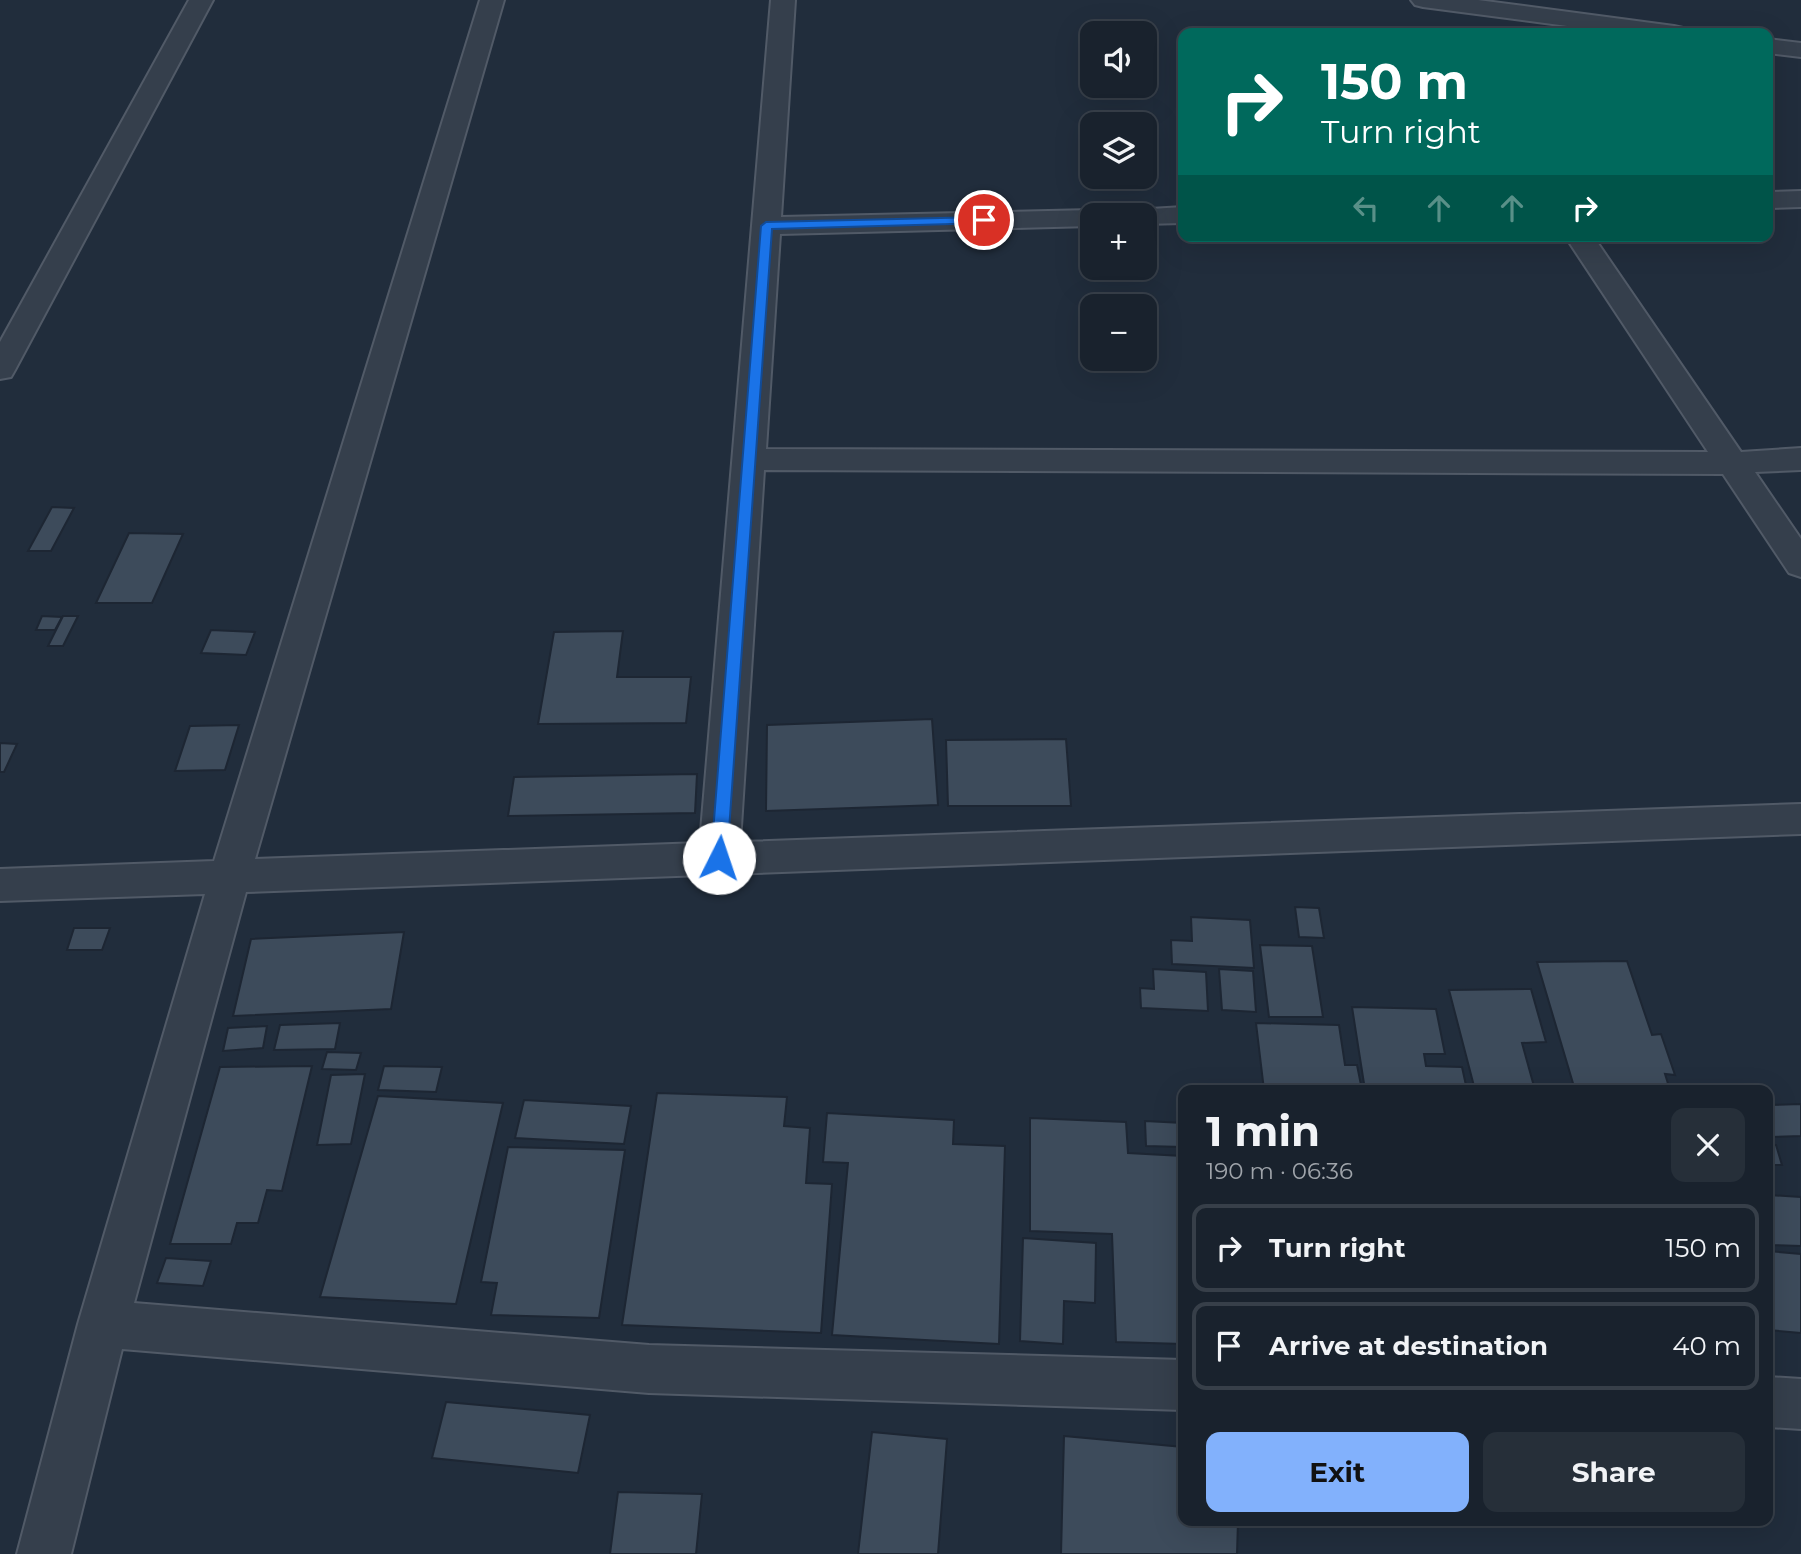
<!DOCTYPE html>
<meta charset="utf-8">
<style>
body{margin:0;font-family:Montserrat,sans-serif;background:#262f39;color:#f1f3f6;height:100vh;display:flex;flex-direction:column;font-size:26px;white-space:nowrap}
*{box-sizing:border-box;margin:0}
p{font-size:23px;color:#9fa4aa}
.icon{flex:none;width:38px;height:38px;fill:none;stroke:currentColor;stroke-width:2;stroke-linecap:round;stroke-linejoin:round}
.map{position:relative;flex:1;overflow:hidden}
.side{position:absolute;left:1178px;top:1085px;width:595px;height:441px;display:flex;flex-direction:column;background:#19222d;border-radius:14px;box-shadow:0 7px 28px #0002,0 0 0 2px #373f49}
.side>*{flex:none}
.guide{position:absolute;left:1178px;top:28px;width:595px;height:214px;border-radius:14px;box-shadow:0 7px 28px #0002,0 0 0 2px #373f49;background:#00695c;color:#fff;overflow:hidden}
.tools{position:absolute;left:1080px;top:21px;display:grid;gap:14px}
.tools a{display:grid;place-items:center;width:77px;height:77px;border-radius:14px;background:#19222d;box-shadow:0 7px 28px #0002,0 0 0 2px #373f49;font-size:35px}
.pin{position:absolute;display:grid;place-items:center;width:60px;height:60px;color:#fff;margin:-30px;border:4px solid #fff;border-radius:50%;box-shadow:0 2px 7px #0007}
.me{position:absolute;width:77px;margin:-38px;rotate:4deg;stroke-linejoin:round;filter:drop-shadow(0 0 5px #0008)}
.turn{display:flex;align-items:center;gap:24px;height:147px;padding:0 28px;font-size:32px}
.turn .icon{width:91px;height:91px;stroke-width:2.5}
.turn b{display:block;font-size:49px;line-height:60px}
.lanes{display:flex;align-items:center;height:66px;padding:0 28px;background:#0003;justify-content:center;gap:35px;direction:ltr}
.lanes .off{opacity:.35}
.round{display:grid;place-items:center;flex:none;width:74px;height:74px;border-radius:14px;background:#262f39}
.summary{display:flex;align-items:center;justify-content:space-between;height:119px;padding:0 28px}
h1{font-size:42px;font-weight:700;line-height:52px}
.action{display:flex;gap:14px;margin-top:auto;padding:14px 28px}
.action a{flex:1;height:80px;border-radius:14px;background:#82b1fc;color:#111;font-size:28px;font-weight:700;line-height:80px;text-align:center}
.action a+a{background:#262f39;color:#f1f3f6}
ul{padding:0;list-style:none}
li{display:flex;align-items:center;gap:21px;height:88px;margin:0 14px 10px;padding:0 14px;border:4px solid #373f49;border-radius:14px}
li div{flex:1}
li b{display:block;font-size:26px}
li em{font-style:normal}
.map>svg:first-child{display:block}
.building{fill:#3d4b5b;stroke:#1d2633;stroke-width:2}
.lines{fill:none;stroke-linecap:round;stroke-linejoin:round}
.street-casing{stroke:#515a67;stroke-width:4}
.street{fill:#353f4c;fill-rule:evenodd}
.route{fill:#1a73e8;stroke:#114b97;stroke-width:2}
</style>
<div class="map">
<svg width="1801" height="1554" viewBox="0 0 1801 1554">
<rect width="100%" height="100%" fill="#212d3c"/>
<g class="building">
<polygon points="52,507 74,508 51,551 28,551"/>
<polygon points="129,533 183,534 152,603 96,603"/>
<polygon points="42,616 62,617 55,630 36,630"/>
<polygon points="63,616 78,616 63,646 48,646"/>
<polygon points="211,630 255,632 246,655 201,653"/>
<polygon points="623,631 617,677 691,677 686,723 538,724 554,632"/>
<polygon points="932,719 938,805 766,811 767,725"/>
<polygon points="239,725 225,770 175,771 190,726"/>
<polygon points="1066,739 1071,806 948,806 946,740"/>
<polygon points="0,743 17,744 4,772 0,772"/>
<polygon points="697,774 695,813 508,816 514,777"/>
<polygon points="1295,907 1319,908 1324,938 1299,937"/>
<polygon points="1191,917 1250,920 1254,968 1172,964 1171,940 1192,941"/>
<polygon points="74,928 110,928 102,950 67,950"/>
<polygon points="404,932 391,1009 233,1016 251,939"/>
<polygon points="1260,945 1312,946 1323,1017 1269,1017"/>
<polygon points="1627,961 1652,1035 1661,1034 1675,1075 1665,1074 1670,1090 1575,1090 1537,962"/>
<polygon points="1153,969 1206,972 1208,1011 1141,1008 1140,988 1154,989"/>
<polygon points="1219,969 1253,971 1256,1012 1222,1010"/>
<polygon points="1531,989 1546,1042 1522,1043 1535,1090 1475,1090 1449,990"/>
<polygon points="1352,1007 1436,1009 1445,1054 1424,1054 1426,1066 1462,1067 1467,1090 1365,1090"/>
<polygon points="340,1023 335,1049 274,1050 280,1025"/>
<polygon points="1256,1023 1339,1025 1345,1065 1357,1065 1362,1090 1264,1090"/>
<polygon points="267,1026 263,1048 223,1051 228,1028"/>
<polygon points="327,1052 361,1053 356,1070 322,1069"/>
<polygon points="312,1066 282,1191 267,1190 258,1223 237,1223 231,1244 170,1244 220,1067"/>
<polygon points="384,1066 442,1067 436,1092 378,1090"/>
<polygon points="365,1074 351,1144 317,1145 331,1075"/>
<polygon points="657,1093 787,1097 784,1126 810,1128 806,1183 832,1184 821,1333 622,1325"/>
<polygon points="378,1096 503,1103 456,1304 320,1297"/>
<polygon points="524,1100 631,1106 624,1144 515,1138"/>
<polygon points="1801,1104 1801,1136 1768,1137 1768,1105"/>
<polygon points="827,1113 954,1120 953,1144 1005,1146 999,1344 832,1335 848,1163 823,1162"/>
<polygon points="1030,1118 1126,1122 1128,1153 1183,1156 1183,1344 1116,1342 1112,1234 1030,1231"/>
<polygon points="1145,1121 1183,1123 1183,1147 1146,1146"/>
<polygon points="1768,1145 1776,1145 1782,1165 1768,1165"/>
<polygon points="508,1147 625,1150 599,1318 491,1315 497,1283 481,1282"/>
<polygon points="1768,1195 1801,1197 1801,1246 1768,1245"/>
<polygon points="1023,1238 1096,1243 1095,1303 1064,1301 1063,1344 1020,1341"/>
<polygon points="1768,1251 1801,1254 1801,1333 1768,1330"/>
<polygon points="166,1258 211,1261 203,1286 157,1283"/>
<polygon points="446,1402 590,1415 578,1473 432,1458"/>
<polygon points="872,1432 947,1439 938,1554 858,1554"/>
<polygon points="1064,1436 1183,1447 1183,1521 1238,1521 1237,1554 1061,1554"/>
<polygon points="618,1492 702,1494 696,1554 610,1554"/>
</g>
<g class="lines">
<defs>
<g id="street">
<polygon points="189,0 213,0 15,370 11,377 0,379 0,342"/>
<polygon points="480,0 504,0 255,859 700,843 771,0 795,0 781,217 1092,210 1104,215 1092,215 1092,226 780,234 766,449 1708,452 1565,236 1593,236 1741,452 1801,448 1801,470 1755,472 1801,539 1801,577 1789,573 1723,474 764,470 740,842 1801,804 1801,834 246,892 134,1303 649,1345 1183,1360 1183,1410 649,1393 122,1349 71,1554 17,1554 78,1324 205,894 0,901 0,869 214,861"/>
<polygon points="1411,0 1478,0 1674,26 1683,28 1686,33 1620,33 1423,7 1415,5"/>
<polygon points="1768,39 1801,43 1801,57 1768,53"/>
<polygon points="1801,191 1801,207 1768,208 1768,192"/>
<polygon points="1183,207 1183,223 1144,224 1144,215 1131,215 1134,210"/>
<polygon points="1768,1377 1801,1379 1801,1429 1768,1427"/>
</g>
</defs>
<use href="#street" class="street-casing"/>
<use href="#street" class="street"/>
</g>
<polygon class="route" points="984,217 989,220 988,223 772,229 727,858 725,863 713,863 711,858 761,226 766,222"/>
</svg>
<div class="tools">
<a><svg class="icon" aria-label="sound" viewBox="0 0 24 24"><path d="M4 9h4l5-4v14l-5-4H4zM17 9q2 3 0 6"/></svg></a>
<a><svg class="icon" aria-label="layers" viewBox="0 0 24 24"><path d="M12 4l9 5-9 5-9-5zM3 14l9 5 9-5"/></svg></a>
<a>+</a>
<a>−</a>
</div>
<div class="pin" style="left:984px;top:220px;background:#d93025"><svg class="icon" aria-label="arrive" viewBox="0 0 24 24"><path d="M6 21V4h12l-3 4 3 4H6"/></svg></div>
<svg class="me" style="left:719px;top:858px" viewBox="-20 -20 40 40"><circle r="19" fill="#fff"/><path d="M0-13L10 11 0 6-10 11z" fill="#1a73e8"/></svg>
<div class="guide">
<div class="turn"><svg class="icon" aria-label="right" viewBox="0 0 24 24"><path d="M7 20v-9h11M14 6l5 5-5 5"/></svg><div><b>150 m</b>Turn right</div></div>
<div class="lanes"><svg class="icon off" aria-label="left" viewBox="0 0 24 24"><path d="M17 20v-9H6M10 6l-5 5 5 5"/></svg><svg class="icon off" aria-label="ahead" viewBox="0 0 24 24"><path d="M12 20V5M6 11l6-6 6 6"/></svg><svg class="icon off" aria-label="ahead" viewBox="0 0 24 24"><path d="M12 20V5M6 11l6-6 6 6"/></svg><svg class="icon" aria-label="right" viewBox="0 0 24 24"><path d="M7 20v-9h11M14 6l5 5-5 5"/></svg></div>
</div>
<section class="side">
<div class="summary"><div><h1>1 min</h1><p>190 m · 06:36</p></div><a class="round"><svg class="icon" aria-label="close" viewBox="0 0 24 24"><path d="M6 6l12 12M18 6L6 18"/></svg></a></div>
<ul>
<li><svg class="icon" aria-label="right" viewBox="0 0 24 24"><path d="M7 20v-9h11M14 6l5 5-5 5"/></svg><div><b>Turn right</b></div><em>150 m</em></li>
<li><svg class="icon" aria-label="arrive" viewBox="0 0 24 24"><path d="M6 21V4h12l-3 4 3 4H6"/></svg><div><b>Arrive at destination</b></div><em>40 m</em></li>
</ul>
<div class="action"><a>Exit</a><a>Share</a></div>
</section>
</div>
